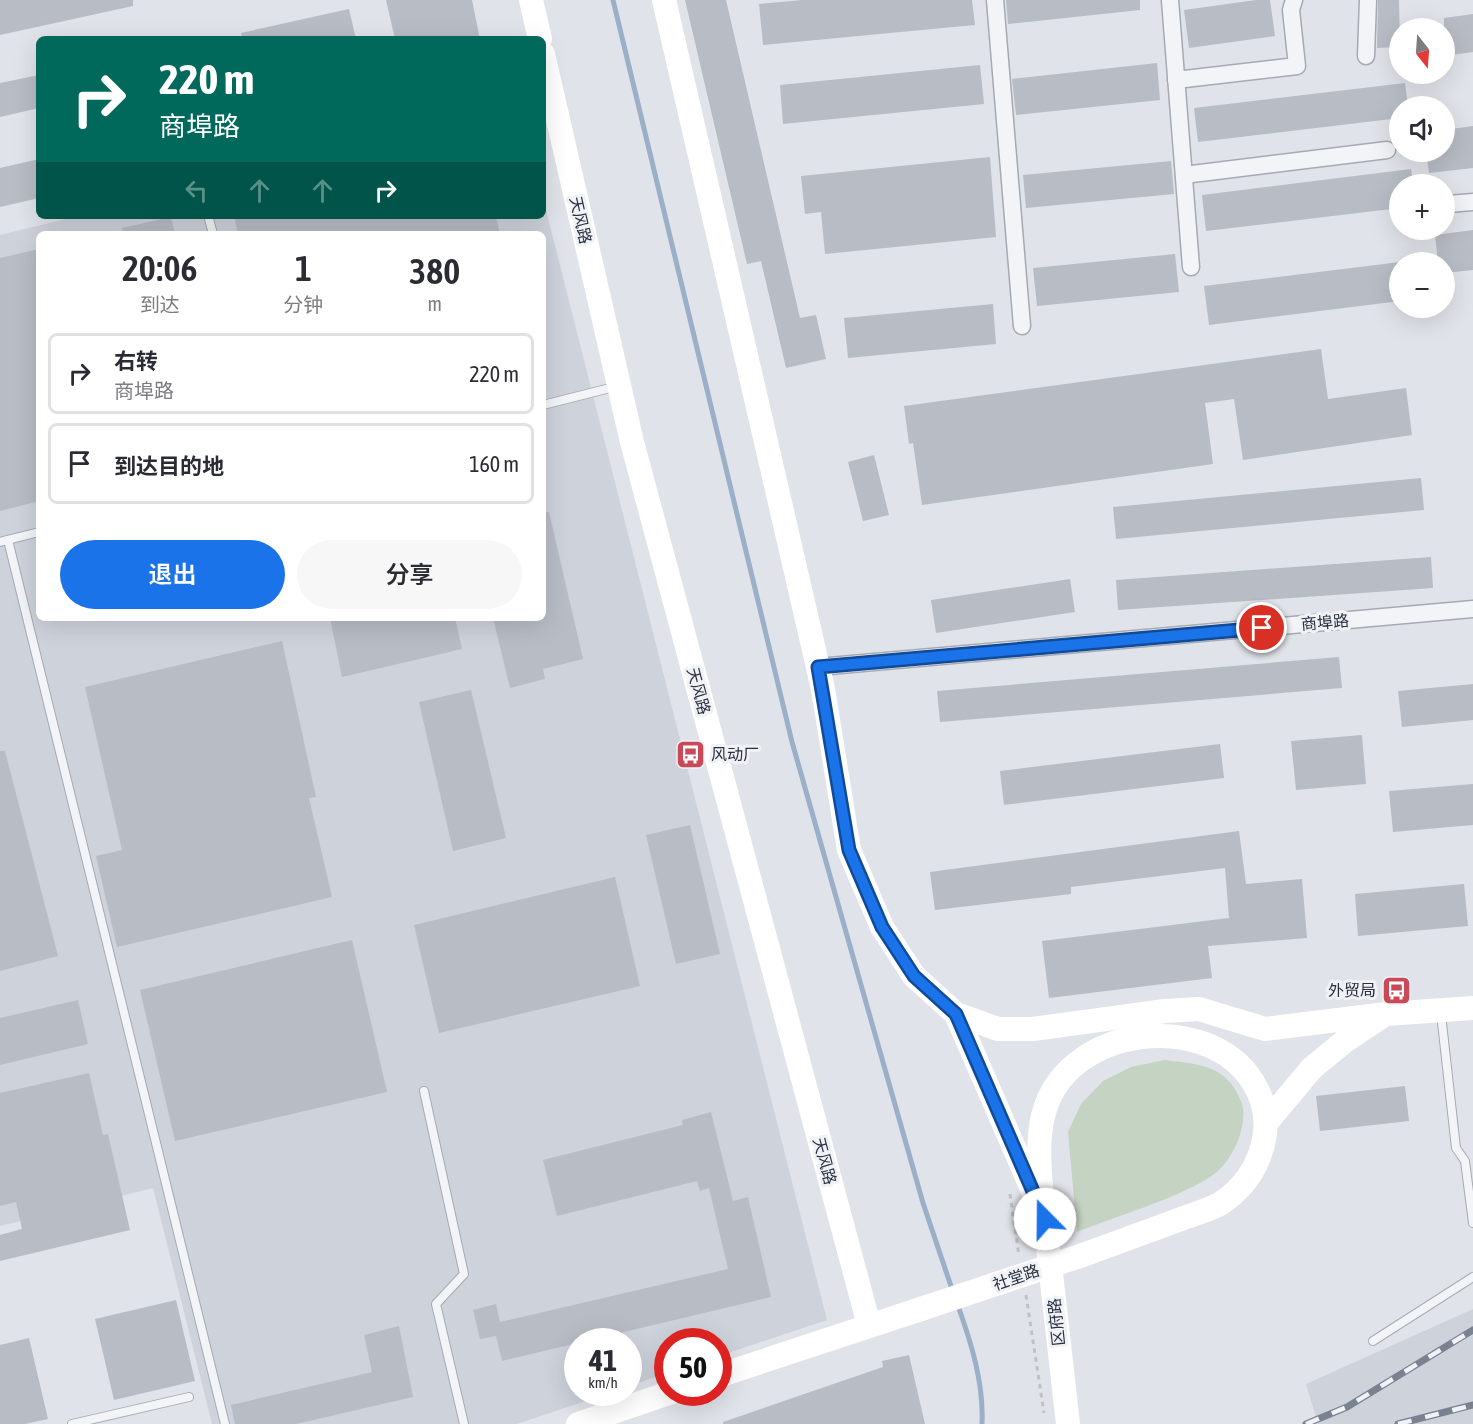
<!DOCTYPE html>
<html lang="zh">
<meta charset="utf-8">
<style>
body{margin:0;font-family:"Asap Condensed","Noto Sans SC",sans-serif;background:#f7f7f7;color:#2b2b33;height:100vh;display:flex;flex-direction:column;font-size:22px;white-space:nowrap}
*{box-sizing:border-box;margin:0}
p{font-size:20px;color:#7c7c81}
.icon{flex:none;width:33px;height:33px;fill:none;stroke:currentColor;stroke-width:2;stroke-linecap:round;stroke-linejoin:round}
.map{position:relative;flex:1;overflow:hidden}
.sheet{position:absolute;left:36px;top:231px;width:510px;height:390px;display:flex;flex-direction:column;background:#fff;border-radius:9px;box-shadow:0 6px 24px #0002}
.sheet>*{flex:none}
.top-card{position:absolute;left:36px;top:36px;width:510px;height:183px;border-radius:9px;box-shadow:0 6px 24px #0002;background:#00695c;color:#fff;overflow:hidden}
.needle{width:39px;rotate:163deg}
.tools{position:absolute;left:1389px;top:18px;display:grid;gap:12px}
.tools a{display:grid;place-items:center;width:66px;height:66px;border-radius:50%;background:#fff;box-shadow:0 6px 24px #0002;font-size:30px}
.speed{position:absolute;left:564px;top:1328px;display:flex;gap:12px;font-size:30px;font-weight:700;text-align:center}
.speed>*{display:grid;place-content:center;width:78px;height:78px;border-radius:50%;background:#fff;box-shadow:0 6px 24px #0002;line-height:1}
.speed small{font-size:15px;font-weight:400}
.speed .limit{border:9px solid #d22;background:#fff;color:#111}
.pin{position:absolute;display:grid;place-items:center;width:51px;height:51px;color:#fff;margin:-26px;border:3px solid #fff;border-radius:50%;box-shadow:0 2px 6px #0007}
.me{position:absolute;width:66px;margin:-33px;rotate:338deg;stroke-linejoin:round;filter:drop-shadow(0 0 4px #0008)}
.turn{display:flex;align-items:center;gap:21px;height:126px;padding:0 24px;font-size:27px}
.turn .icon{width:78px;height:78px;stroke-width:2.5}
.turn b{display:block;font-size:42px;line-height:51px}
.lanes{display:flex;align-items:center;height:57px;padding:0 24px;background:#0003;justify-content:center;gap:30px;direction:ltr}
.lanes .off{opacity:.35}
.eta{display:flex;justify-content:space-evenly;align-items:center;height:102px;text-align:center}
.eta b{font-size:36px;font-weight:600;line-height:42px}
.cta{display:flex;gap:12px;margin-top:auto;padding:12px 24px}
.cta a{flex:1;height:69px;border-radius:36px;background:#1a73e8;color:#fff;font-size:24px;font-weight:600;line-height:69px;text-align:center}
.cta a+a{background:#f7f7f7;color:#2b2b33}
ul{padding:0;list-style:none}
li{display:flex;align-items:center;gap:18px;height:81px;margin:0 12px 9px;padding:0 12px;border:3px solid #e1e1e2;border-radius:9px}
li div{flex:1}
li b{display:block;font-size:22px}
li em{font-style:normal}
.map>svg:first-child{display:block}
.built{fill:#ced2db;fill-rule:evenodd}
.green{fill:#c5d3c2}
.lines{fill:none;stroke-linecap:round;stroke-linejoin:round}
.stream{stroke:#9cafc8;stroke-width:5}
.building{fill:#b8bcc5}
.lane-casing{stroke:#a5aab3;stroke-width:10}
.street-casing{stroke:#a5aab3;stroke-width:19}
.path{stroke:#bec1c7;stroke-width:3;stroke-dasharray:4.5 4.5;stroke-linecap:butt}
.lane{stroke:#f3f4f7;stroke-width:8}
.street{stroke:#f3f4f7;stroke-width:16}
.secondary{stroke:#fff;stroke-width:24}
.rail-casing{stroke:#7a8292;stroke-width:7}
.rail{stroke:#f0f2f6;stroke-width:4.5;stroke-dasharray:14;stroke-linecap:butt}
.secondary-bridge{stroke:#fff;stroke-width:24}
.route-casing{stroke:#114b97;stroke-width:15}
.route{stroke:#1a73e8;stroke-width:10}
.labels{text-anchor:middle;stroke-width:6;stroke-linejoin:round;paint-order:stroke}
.street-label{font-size:16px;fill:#293040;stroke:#f0f2f6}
.poi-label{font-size:16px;fill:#293040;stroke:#f0f2f6;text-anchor:start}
</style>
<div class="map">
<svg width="1473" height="1424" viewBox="0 0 1473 1424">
<rect width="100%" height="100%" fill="#e0e3e9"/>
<g class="built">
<path d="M543 198 827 1320 719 1356 718 1341H668L667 1373 629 1386 628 1341H578V1392H612L517 1424H212L153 1188 0 1226V235L78 216H543ZM39 234H543V618H39Z"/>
<polygon points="1473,1309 1473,1424 1318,1424 1306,1384"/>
</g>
<path class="green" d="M1165 1060C1198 1064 1226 1065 1240 1099 1246 1111 1243 1123 1240 1135 1236 1147 1229 1160 1219 1170 1195 1193 1111 1218 1077 1232L1068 1132 1081 1104 1103 1081 1131 1067Z"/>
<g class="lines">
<g class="stream">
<polyline points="613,0 792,742 923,1203 953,1292"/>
<path d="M957 1303C971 1342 984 1383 982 1424"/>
</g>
</g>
<g class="building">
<polygon points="0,0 133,0 133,6 0,35"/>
<polygon points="386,0 472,0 480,39 395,39"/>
<polygon points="685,0 726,0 800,318 816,315 826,359 786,368 761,261 747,264"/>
<polygon points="802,0 972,0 975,25 763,45 759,4"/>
<polygon points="1006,0 1140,0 1140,10 1008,24"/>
<polygon points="1256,0 1270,0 1275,36 1189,48 1184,10"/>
<polygon points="1378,0 1399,0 1400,47 1377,48"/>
<polygon points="349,9 356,39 242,39 241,33"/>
<polygon points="1473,14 1473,52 1444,56 1444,18"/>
<polygon points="1157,63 1160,100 1016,115 1012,79"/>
<polygon points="980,65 984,104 783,124 780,85"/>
<polygon points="39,75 39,108 0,117 0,83"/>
<polygon points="1405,83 1408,106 1400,106 1400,118 1198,142 1194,108"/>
<polygon points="1473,126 1473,168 1429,173 1426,152 1444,152 1444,130"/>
<polygon points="990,157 996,237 825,254 821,212 805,214 801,176"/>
<polygon points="39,159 39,198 0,207 0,168"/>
<polygon points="1171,161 1174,194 1026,208 1023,175"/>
<polygon points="1411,169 1413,184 1400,184 1400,208 1206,231 1202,195"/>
<polygon points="234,216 496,216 500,234 238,234"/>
<polygon points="171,217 175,234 123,234 122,228"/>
<polygon points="1473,230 1473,270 1444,273 1444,262 1438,262 1435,235"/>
<polygon points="39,249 39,501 0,511 0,258"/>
<polygon points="1175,254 1179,292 1037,306 1033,268"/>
<polygon points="1400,262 1400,301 1209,325 1204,286"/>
<polygon points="993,304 996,344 848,358 844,318"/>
<polygon points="1321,349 1328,399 1406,388 1412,435 1243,460 1234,399 1205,403 1213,464 922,505 913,443 909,444 904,406"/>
<polygon points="874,455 889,515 863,521 848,462"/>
<polygon points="1421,478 1424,510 1116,539 1113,507"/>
<polygon points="543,512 549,512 583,659 543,669 545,679 510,688 493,618 543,618"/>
<polygon points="1431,557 1433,588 1118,610 1116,580"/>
<polygon points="1070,579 1075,612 936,633 931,600"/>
<polygon points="330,618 455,618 462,649 342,677"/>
<polygon points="282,641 316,797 309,798 332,897 117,947 96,856 122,850 85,687"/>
<polygon points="1339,657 1342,688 940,722 937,691"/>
<polygon points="1473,684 1473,720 1402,727 1398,691"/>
<polygon points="471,690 506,838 453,851 419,702"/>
<polygon points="1362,735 1366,784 1296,790 1291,741"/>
<polygon points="1220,744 1224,778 1004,805 1000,771"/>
<polygon points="0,751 5,751 58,956 0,971"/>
<polygon points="1473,784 1473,825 1393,832 1389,791"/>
<polygon points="690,825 720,954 676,964 646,835"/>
<polygon points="1239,831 1246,884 1302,879 1307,938 1208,946 1212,978 1049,998 1042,941 1229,918 1225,868 1071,887 1071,894 935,910 930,872"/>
<polygon points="615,877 640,986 439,1033 414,925"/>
<polygon points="1464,884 1468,926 1358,936 1355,894"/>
<polygon points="352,940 387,1092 175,1141 140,990"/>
<polygon points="78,1000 88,1044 0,1065 0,1018"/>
<polygon points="89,1073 103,1135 108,1134 130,1230 0,1261 0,1235 22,1229 16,1202 0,1206 0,1093"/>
<polygon points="1405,1086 1409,1121 1320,1131 1316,1096"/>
<polygon points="711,1112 733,1201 748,1197 771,1297 502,1361 496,1336 480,1339 473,1310 496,1304 500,1322 728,1269 709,1188 700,1191 697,1181 557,1216 543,1160 683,1125 682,1120"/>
<polygon points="176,1300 195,1381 114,1400 95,1319"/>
<polygon points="399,1326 413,1397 296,1424 235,1424 231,1405 372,1372 364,1335"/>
<polygon points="29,1338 48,1419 25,1424 0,1424 0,1345"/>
<polygon points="909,1355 925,1424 723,1424 723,1422 883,1367 882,1361"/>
</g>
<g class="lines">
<defs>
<g id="lane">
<polyline points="209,219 213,234"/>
<polyline points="543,405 618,386"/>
<polyline points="8,540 225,1424"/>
<polyline points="0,542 39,532"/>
<polyline points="1441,1014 1456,1148 1465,1161 1473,1223"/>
<polyline points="424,1091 464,1274 436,1304 464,1424"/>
<polyline points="1373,1341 1473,1277"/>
<polyline points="72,1424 189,1397"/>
</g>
<g id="street">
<polyline points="995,0 1022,326"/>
<polyline points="1170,0 1191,267"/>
<polyline points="1366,56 1368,0"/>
<polyline points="1176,80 1297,66 1291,10 1294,0"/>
<polyline points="1184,175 1387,150"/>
<polyline points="1448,204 1473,202"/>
<polyline points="818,667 1473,609"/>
</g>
</defs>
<use href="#lane" class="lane-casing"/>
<use href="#street" class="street-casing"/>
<g class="path">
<polyline points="1010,1194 1019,1256"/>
<polyline points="1026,1295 1044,1413"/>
</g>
<use href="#lane" class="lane"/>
<use href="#street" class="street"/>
<g class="secondary">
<polyline points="531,0 540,39"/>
<polyline points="664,0 823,689 849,850 882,927 914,976 956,1014 998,1029 1033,1029 1165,1011 1199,1009 1265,1029 1386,1014 1473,1008"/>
<polyline points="543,54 632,442 869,1325"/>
<polyline points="956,1014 1036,1198"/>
<polyline points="1266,1123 1312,1068 1345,1041 1381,1017"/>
<polyline points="718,1376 921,1309"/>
<polyline points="578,1424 672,1392"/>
<path d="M1068 1424 1040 1176C1039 1153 1038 1131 1045 1109 1071 1025 1208 1010 1253 1082 1263 1098 1267 1116 1265 1134 1261 1161 1249 1182 1227 1199 1215 1209 1196 1213 1181 1219 1149 1231 1116 1243 1083 1255"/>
</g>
<defs>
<g id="rail">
<polyline points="1306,1424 1347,1407 1473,1330"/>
<polyline points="1398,1424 1473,1405"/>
</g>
</defs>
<use href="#rail" class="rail-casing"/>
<use href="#rail" class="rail"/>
<polyline class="secondary-bridge" points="921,1309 1083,1255"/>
</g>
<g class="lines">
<defs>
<polyline id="route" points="1045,1219 956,1014 914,976 882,927 849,850 818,667 1262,628"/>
</defs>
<use href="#route" class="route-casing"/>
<use href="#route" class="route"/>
</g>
<defs>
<symbol id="bus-square" viewBox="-11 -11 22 22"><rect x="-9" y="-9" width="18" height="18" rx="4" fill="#cb4856" stroke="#f0f2f6"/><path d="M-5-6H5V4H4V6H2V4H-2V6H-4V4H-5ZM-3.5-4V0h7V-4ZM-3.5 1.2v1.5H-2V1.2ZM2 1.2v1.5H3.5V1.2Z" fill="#fff"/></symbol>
</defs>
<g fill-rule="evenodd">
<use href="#bus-square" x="674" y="738" width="33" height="33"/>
<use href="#bus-square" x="1380" y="974" width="33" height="33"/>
</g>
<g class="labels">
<g class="street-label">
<text transform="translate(581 220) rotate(77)" y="6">天风路</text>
<text transform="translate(1325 622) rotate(-5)" y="6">商埠路</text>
<text transform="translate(699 691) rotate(75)" y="6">天风路</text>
<text transform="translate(825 1161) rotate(75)" y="6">天风路</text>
<text transform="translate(1016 1277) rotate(-19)" y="6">社堂路</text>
<text transform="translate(1056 1322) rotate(-96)" y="6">区府路</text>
</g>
<g class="poi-label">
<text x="711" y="760">风动厂</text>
<text x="1376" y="996" text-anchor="end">外贸局</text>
</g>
</g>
</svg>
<div class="tools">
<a><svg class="needle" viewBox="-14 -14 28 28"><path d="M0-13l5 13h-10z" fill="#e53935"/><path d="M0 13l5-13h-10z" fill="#7c7c81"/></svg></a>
<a><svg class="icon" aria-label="sound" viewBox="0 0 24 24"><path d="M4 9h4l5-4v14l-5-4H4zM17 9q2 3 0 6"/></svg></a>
<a>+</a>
<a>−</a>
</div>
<div class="speed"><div>41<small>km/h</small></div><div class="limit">50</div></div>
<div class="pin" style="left:1262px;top:628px;background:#d93025"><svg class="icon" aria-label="arrive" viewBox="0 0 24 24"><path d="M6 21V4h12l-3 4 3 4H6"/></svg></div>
<svg class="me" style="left:1045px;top:1219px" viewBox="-20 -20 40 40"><circle r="19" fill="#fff"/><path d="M0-13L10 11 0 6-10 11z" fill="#1a73e8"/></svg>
<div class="top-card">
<div class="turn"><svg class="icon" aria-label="right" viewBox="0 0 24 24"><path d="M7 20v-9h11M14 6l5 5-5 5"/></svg><div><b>220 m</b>商埠路</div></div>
<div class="lanes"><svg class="icon off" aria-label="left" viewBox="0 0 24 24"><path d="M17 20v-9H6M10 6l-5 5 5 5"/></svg><svg class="icon off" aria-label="ahead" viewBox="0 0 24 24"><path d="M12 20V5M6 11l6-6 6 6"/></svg><svg class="icon off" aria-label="ahead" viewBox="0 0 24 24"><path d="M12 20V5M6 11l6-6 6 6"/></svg><svg class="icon" aria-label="right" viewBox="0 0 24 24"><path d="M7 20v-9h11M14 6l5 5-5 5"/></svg></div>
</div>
<section class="sheet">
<div class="eta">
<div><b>20:06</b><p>到达</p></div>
<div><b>1</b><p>分钟</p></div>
<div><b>380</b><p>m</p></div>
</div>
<ul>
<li><svg class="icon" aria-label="right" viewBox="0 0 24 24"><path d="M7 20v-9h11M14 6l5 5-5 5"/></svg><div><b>右转</b><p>商埠路</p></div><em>220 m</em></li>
<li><svg class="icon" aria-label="arrive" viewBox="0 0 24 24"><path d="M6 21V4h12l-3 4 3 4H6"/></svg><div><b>到达目的地</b></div><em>160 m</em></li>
</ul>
<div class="cta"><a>退出</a><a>分享</a></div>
</section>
</div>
